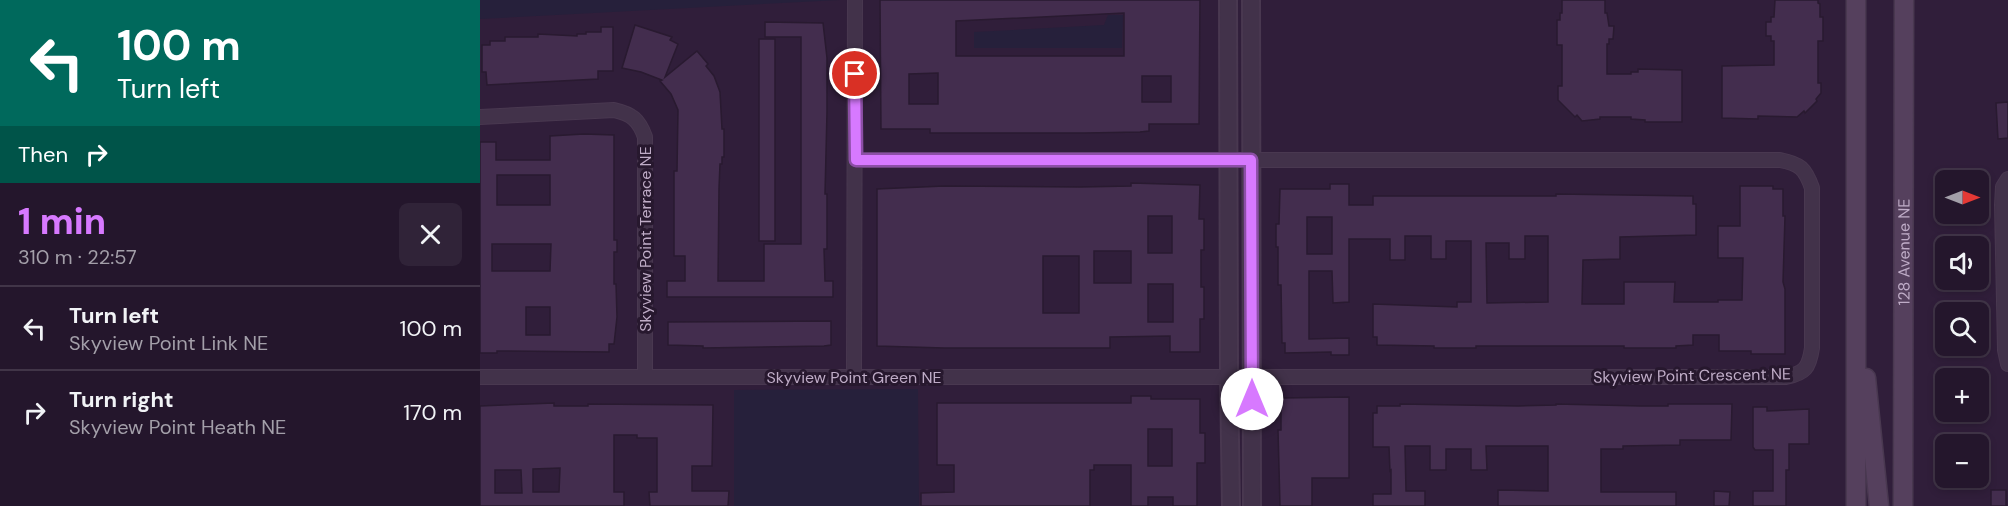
<!DOCTYPE html>
<meta charset="utf-8">
<style>
body{margin:0;font-family:"DM Sans",sans-serif;background:#302338;color:#f1f3f6;height:100vh;display:flex;flex-direction:column;font-size:22px;white-space:nowrap}
*{box-sizing:border-box;margin:0}
p{font-size:20px;color:#a39fa9}
.icon{flex:none;width:33px;height:33px;fill:none;stroke:currentColor;stroke-width:2;stroke-linecap:round;stroke-linejoin:round}
.map{position:relative;flex:1;overflow:hidden}
.side{display:flex;flex-direction:column;background:#24162c;width:480px}
.side>*{flex:none}
.top-card{background:#00695c;color:#fff;overflow:hidden}
.needle{width:39px;rotate:90deg}
.fabs{position:absolute;left:1455px;top:170px;display:grid;gap:12px}
.fabs a{display:grid;place-items:center;width:54px;height:54px;border-radius:9px;background:#24162c;box-shadow:0 3px 9px #0003,0 0 0 2px #413548;font-size:30px}
.pin{position:absolute;display:grid;place-items:center;width:51px;height:51px;color:#fff;margin:-26px;border:3px solid #fff;border-radius:50%;box-shadow:0 2px 6px #0007}
.me{position:absolute;width:66px;margin:-33px;rotate:0deg;stroke-linejoin:round;filter:drop-shadow(0 0 4px #0008)}
.turn{display:flex;align-items:center;gap:21px;height:126px;padding:0 18px;font-size:27px}
.turn .icon{width:78px;height:78px;stroke-width:2.5}
.turn b{display:block;font-size:42px;line-height:51px}
.then{display:flex;align-items:center;height:57px;padding:0 18px;background:#0003;gap:12px;font-size:22px}
.round{display:grid;place-items:center;flex:none;width:63px;height:63px;border-radius:9px;background:#302338}
.headline{display:flex;align-items:center;justify-content:space-between;height:102px;padding:0 18px}
h1{font-size:36px;font-weight:800;line-height:45px;color:#d779ff}
ul{padding:0;list-style:none}
li{display:flex;align-items:center;gap:18px;height:84px;padding:0 18px;border-top:2px solid #413548}
li div{flex:1}
li b{display:block;font-size:22px}
li em{font-style:normal}
main{display:flex;flex:1;min-height:0}
.map>svg:first-child{display:block}
.green{fill:#26203b}
.building{fill:#432d4e;stroke:#291a30;stroke-width:1.5;fill-rule:evenodd}
.lines{fill:none;stroke-linecap:round;stroke-linejoin:round}
.minor-casing{stroke:#493850;stroke-width:16}
.tertiary-casing{stroke:#493850;stroke-width:20}
.secondary-casing{stroke:#493850;stroke-width:21}
.minor{stroke:#42324a;stroke-width:14}
.tertiary{stroke:#42324a;stroke-width:16}
.secondary{stroke:#55405d;stroke-width:18}
.route-casing{stroke:#8c4fa6;stroke-width:15}
.route{stroke:#d779ff;stroke-width:10}
.labels{text-anchor:middle;stroke-width:6;stroke-linejoin:round;paint-order:stroke}
.street-label{font-size:16px;fill:#bfacc7;stroke:#27182e}
</style>
<main>
<section class="side">
<div class="top-card">
<div class="turn"><svg class="icon" aria-label="left" viewBox="0 0 24 24"><path d="M17 20v-9H6M10 6l-5 5 5 5"/></svg><div><b>100 m</b>Turn left</div></div>
<div class="then">Then<svg class="icon" aria-label="right" viewBox="0 0 24 24"><path d="M7 20v-9h11M14 6l5 5-5 5"/></svg></div>
</div>
<div class="headline"><div><h1>1 min</h1><p>310 m · 22:57</p></div><a class="round"><svg class="icon" aria-label="close" viewBox="0 0 24 24"><path d="M6 6l12 12M18 6L6 18"/></svg></a></div>
<ul>
<li><svg class="icon" aria-label="left" viewBox="0 0 24 24"><path d="M17 20v-9H6M10 6l-5 5 5 5"/></svg><div><b>Turn left</b><p>Skyview Point Link NE</p></div><em>100 m</em></li>
<li><svg class="icon" aria-label="right" viewBox="0 0 24 24"><path d="M7 20v-9h11M14 6l5 5-5 5"/></svg><div><b>Turn right</b><p>Skyview Point Heath NE</p></div><em>170 m</em></li>
</ul>
</section>
<div class="map">
<svg width="1528" height="506" viewBox="0 0 1528 506">
<rect width="100%" height="100%" fill="#301e3a"/>
<g class="green">
<polygon points="0,0 360,0 0,19"/>
<polygon points="628,15 643,15 642,48 494,48 494,32 624,25"/>
<polygon points="438,389 439,506 254,506 254,390"/>
</g>
<g class="building">
<path d="M400 0H720L719 124H669V131L660 132 605 133H450V129H401ZM644 13V56H476V21ZM458 73V104H429V74ZM662 76H691V102H662Z"/>
<polygon points="1082,0 1125,0 1125,13 1127,13 1129,26 1134,26 1133,39 1129,39 1129,44 1127,44 1127,74 1151,74 1151,72 1158,72 1158,69 1202,70 1202,122 1165,122 1165,120 1151,119 1151,117 1120,117 1120,119 1102,121 1097,115 1095,117 1078,100 1078,86 1082,86 1082,45 1077,45 1077,20 1080,20 1080,13 1082,13"/>
<polygon points="1295,0 1338,0 1338,3 1340,4 1340,17 1343,17 1343,41 1338,41 1338,83 1341,83 1341,93 1336,99 1337,101 1325,113 1324,111 1317,117 1278,116 1278,119 1242,118 1242,66 1294,65 1294,41 1291,41 1291,36 1286,36 1286,22 1291,22 1291,17 1294,17"/>
<polygon points="285,22 343,23 347,58 347,112 345,194 347,194 347,249 344,249 345,281 353,281 353,297 187,297 187,281 205,281 205,256 194,256 194,171 197,171 198,110 191,94 180,81 182,80 161,72 142,68 155,25 192,37 190,40 198,44 185,77 217,51 228,64 226,66 234,76 240,92 242,129 244,129 244,157 242,157 242,164 240,164 239,188 238,281 284,281 284,244 321,244 321,37 285,37"/>
<polygon points="121,27 133,27 133,71 118,71 118,79 7,85 6,72 2,72 2,45 10,45 10,41 25,41 25,37 58,37 58,34 97,36 97,34 106,34 106,32 121,32"/>
<rect x="279" y="39" width="16" height="202"/>
<polygon points="1528,102 1528,138 1518,139 1516,103"/>
<path d="M104 134 134 135V240H137V252H134V284H136L137 317 134 344H129V352L17 351V353H0V142H16V160H70V136ZM17 175H70V205H17ZM12 244H71L70 271H12ZM46 307H70V335H46Z"/>
<path d="M651 183 720 185 719 219H724V250H721V287H724V319H720V352H690V336L630 337V348H464L397 346V189L464 186 600 187 651 186ZM668 216H692V253H668ZM614 251H651V283H614ZM563 256H599V313H563ZM668 284H693V322H668Z"/>
<path d="M850 184H869V205H893V196H1076V194L1213 196V204H1216V235L1140 237V259L1103 260 1102 304H1144V282H1195L1194 302H1238V300H1262L1263 258H1238V226H1260V186H1293V189H1303V216H1305L1303 282 1305 289V354H1271V351H1239V335H1213V345L1196 346V348H1144V346H996V348H954V346L897 345V337H893V304L977 307V302H991V241H966V259H951V236H925V260H910V239H869V302L853 303 852 271H829V339L869 338V355H851V352L805 353V343H802L801 285H798V247H796V224H799L800 189H850ZM827 217H852V254H827ZM1045 236H1068V302L1007 303 1006 243H1029V259H1045Z"/>
<polygon points="351,321 351,345 344,346 223,348 223,346 188,345 188,322"/>
<path d="M651 396H671V399H720V433H725V463H717V506H693V497H668V506H651V465H614V470H610V506H441V493L474 492V465H457V403H651ZM668 429H692V466H668Z"/>
<polygon points="869,397 869,478 832,478 832,506 800,506 798,430 801,430 801,398"/>
<path d="M74 403V406H108V404L233 405 232 466H212V491H249L248 506H170L169 492H177V438H157V435H134V492H144V506H0V406ZM80 468 79 492H53V469ZM15 470H41L42 493H15Z"/>
<polygon points="920,404 1038,406 1076,405 1076,404 1161,406 1188,406 1188,404 1252,404 1251,440 1200,440 1200,445 1143,446 1143,449 1121,449 1121,492 1196,492 1196,506 1018,506 1018,490 1068,491 1068,446 1006,446 1007,470 991,470 991,449 966,449 966,470 950,470 950,446 925,446 926,491 945,491 945,506 893,506 893,494 911,494 911,470 910,471 909,447 893,447 893,413 897,413 897,406 920,406"/>
<polygon points="1273,407 1287,407 1287,411 1329,409 1329,444 1309,444 1309,470 1306,470 1306,506 1273,506 1273,491 1293,491 1293,450 1275,450 1273,447"/>
<rect x="1511" y="490" width="15" height="16"/>
<polygon points="1234,491 1250,492 1249,506 1234,506"/>
</g>
<g class="lines">
<defs>
<g id="minor">
<path d="M0 117 134 110C152 114 159 120 165 137V376"/>
<polyline points="1528,179 1523,187 1522,205 1525,350 1528,364"/>
<polyline points="374,376 375,0"/>
<path d="M0 377H1306C1325 373 1329 368 1332 348V188C1325 168 1320 164 1300 160H376"/>
</g>
<g id="tertiary">
<polyline points="748,0 749,377 751,506"/>
<polyline points="771,0 772,506"/>
</g>
<g id="secondary">
<polyline points="1386,378 1399,506"/>
<polyline points="1376,506 1376,0"/>
<path id="s1" d="M1423 506 1424 0"/>
</g>
</defs>
<use href="#minor" class="minor-casing"/>
<use href="#tertiary" class="tertiary-casing"/>
<use href="#secondary" class="secondary-casing"/>
<use href="#minor" class="minor"/>
<use href="#tertiary" class="tertiary"/>
<use href="#secondary" class="secondary"/>
</g>
<g class="lines">
<defs>
<polyline id="route" points="375,74 376,160 771,160 772,399"/>
</defs>
<use href="#route" class="route-casing"/>
<use href="#route" class="route"/>
</g>
<g class="labels">
<g class="street-label">
<text transform="translate(165 239) rotate(-90)" y="6">Skyview Point Terrace NE</text>
<text dy="6" stroke="none"><textPath href="#s1" startOffset="254">128 Avenue NE</textPath></text>
<text transform="translate(1212 375) rotate(-1)" y="6">Skyview Point Crescent NE</text>
<text x="374" y="383">Skyview Point Green NE</text>
</g>
</g>
</svg>
<div class="fabs">
<a><svg class="needle" viewBox="-14 -14 28 28"><path d="M0-13l5 13h-10z" fill="#e53935"/><path d="M0 13l5-13h-10z" fill="#a39fa9"/></svg></a>
<a><svg class="icon" aria-label="sound" viewBox="0 0 24 24"><path d="M4 9h4l5-4v14l-5-4H4zM17 9q2 3 0 6"/></svg></a>
<a><svg class="icon" aria-label="search" viewBox="0 0 24 24"><circle cx="10" cy="10" r="6"/><path d="M15 15l6 6"/></svg></a>
<a>+</a>
<a>−</a>
</div>
<div class="pin" style="left:375px;top:74px;background:#d93025"><svg class="icon" aria-label="arrive" viewBox="0 0 24 24"><path d="M6 21V4h12l-3 4 3 4H6"/></svg></div>
<svg class="me" style="left:772px;top:399px" viewBox="-20 -20 40 40"><circle r="19" fill="#fff"/><path d="M0-13L10 11 0 6-10 11z" fill="#d779ff"/></svg>
</div>
</main>
